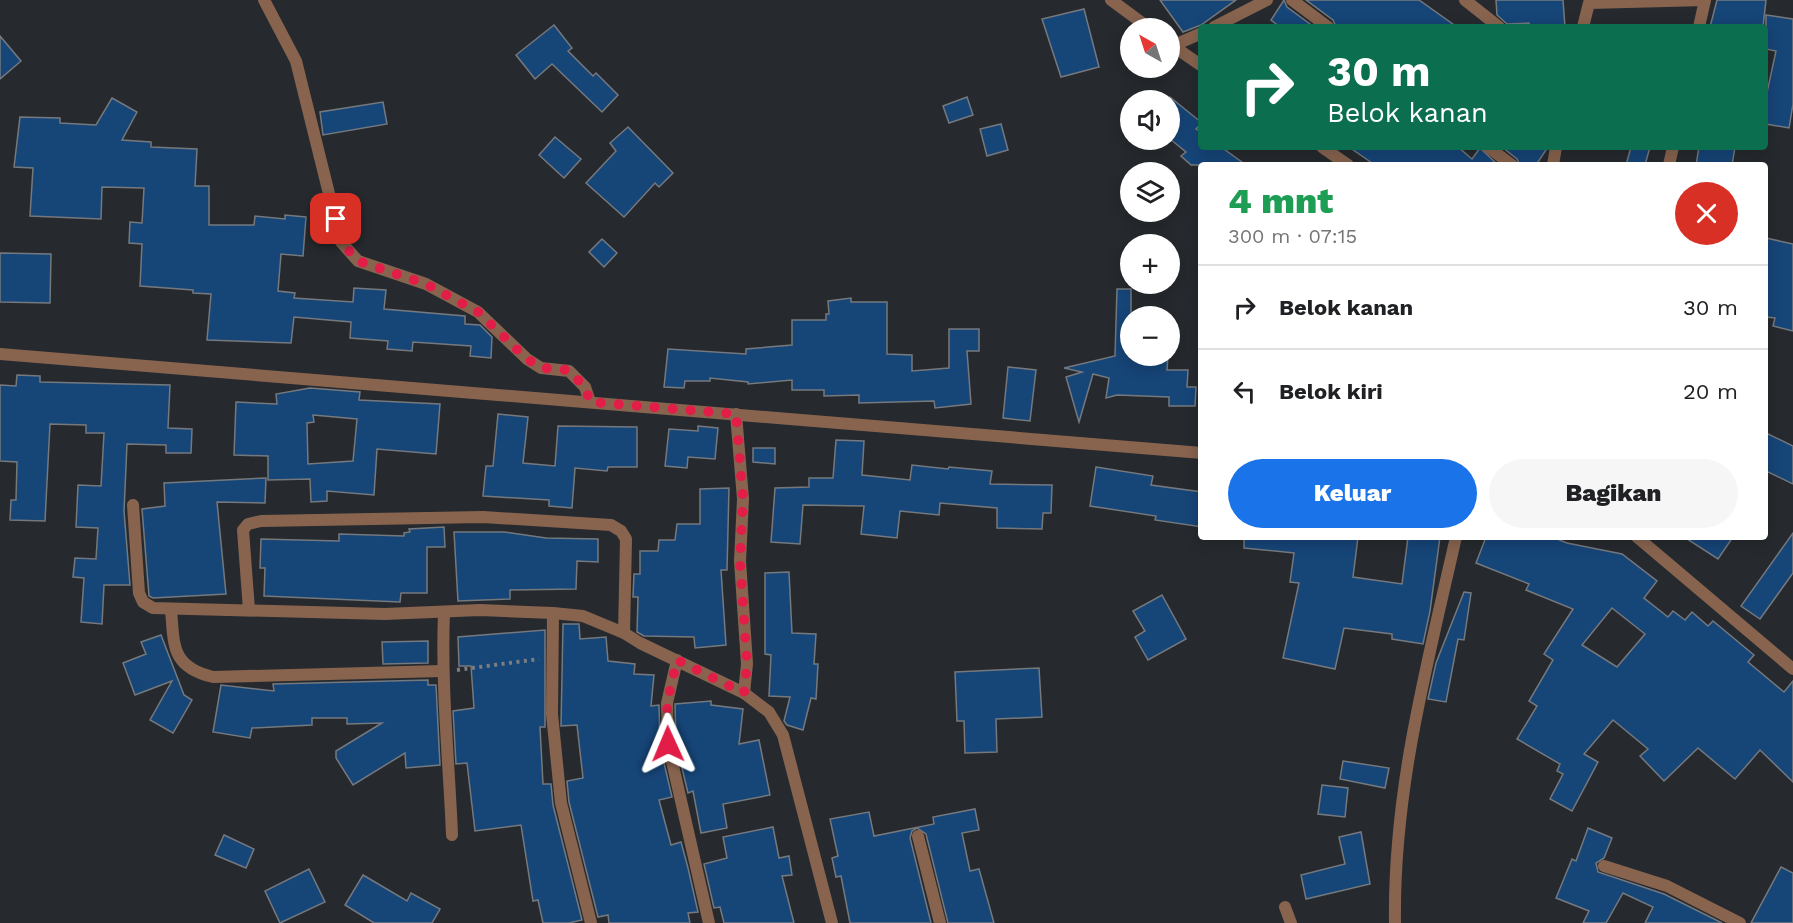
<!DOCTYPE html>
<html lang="id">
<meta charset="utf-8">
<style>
body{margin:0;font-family:"Work Sans",sans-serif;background:#f6f6f6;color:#202124;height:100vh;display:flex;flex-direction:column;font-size:22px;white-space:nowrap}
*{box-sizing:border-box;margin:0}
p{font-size:20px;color:#757577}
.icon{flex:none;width:33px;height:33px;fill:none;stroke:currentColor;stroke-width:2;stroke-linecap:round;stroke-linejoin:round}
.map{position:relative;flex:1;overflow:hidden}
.side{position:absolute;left:1198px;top:162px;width:570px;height:378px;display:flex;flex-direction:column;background:#fff;border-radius:6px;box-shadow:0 3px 15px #0003}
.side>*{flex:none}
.hud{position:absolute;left:1198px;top:24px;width:570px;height:126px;border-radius:6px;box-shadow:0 3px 15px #0003;background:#0b6e4f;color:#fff;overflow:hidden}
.needle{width:39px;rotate:321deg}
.fabs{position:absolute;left:1120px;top:18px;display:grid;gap:12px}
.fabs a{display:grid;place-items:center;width:60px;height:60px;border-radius:50%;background:#fff;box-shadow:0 3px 15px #0003;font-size:30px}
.pin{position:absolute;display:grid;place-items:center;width:51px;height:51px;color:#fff;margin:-26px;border-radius:12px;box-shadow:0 3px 9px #0006}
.me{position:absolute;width:66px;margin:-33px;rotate:359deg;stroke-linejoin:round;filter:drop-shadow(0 0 4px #0008)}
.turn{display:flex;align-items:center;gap:21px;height:126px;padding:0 30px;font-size:27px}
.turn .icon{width:78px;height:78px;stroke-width:2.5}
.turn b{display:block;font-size:42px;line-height:51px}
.round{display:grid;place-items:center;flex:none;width:63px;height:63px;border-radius:32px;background:#f6f6f6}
.overview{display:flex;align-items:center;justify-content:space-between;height:102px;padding:0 30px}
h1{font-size:36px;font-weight:800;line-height:45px;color:#1e9e55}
.primary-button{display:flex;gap:12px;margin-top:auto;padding:12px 30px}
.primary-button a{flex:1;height:69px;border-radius:36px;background:#1a73e8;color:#fff;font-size:24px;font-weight:800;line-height:69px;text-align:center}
.primary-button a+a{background:#f6f6f6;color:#202124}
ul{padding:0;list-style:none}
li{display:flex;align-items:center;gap:18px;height:84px;padding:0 30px;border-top:2px solid #e0e0e0}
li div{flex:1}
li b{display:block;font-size:22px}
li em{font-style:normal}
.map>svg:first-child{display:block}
.building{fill:#164578;stroke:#75797e;stroke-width:1.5;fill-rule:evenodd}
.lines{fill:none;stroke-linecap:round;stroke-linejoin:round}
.path{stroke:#7b7f82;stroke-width:4;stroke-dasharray:3 4.5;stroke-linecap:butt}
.minor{stroke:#88644f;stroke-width:12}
.tertiary{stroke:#88644f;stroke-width:12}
.route{stroke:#e11d48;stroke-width:10;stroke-dasharray:0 18}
</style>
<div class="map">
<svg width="1793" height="923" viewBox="0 0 1793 923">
<rect width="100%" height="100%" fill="#262a2e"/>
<g class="building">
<polygon points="1160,0 1236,0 1201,25 1183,32"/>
<polygon points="1284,0 1287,7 1314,27 1280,27 1271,20"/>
<polygon points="1306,0 1419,0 1457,27 1336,27 1333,20"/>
<polygon points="1496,0 1563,0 1565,27 1530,27 1529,23 1507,24 1497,15"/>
<polygon points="1717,0 1766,0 1763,27 1710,27"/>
<polygon points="1084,9 1099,67 1061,77 1042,19"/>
<polygon points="1766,15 1793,19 1793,104 1789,128 1766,124 1766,97 1776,51 1766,49"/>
<polygon points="554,25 572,48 568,51 593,76 596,73 618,95 602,112 552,64 535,79 516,55"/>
<polygon points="0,36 21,61 0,79"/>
<polygon points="967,97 973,115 949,123 943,106"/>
<polygon points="1170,97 1202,123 1196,129 1202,133 1202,147 1221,147 1246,165 1191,165 1181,156 1186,152 1170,139"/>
<polygon points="112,98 137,112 122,140 151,142 151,147 197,149 195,186 209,186 209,225 254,225 255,216 285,219 285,215 306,217 303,256 281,254 278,291 295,293 294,298 353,302 354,288 386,290 384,309 465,316 465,324 480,325 492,337 491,358 470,356 471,346 413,342 412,351 387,349 388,341 350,338 351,322 294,317 291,343 207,340 211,294 193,293 193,290 140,286 142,244 129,243 130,222 142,223 144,188 102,187 101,219 30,216 33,168 14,167 20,117 60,118 60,123 96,125"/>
<polygon points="383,102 387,124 323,135 320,112"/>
<polygon points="1001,124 1008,150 987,156 980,129"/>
<polygon points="628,127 673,173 659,187 655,183 624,217 586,183 616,151 610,143"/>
<polygon points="555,137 581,159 564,178 539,155"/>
<polygon points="1349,147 1458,147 1472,159 1480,148 1498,165 1375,165"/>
<polygon points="1502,147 1548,147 1536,165 1520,165 1517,159"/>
<polygon points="1631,147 1650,147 1645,165 1626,165"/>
<polygon points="1699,147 1735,147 1732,165 1696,165"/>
<polygon points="1766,238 1793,244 1793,331 1773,326 1775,318 1766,317"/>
<polygon points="602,239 617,253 604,267 589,252"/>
<polygon points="0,253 51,254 50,303 0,302"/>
<polygon points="1117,289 1131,289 1131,356 1168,356 1167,370 1188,370 1187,387 1196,387 1195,406 1169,406 1169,397 1117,395 1106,398 1109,378 1093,374 1079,422 1066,377 1082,372 1064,368 1115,356"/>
<polygon points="851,298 851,302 887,302 887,354 912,355 912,371 949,368 949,329 979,329 979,351 967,351 971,404 935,408 934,401 859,403 859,395 824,396 824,390 792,390 792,380 748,384 748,382 710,378 710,381 685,381 684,388 664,387 668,349 746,354 746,349 792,345 792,320 826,320 826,314 829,314 828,301"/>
<polygon points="1008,367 1036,370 1030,421 1003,418"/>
<polygon points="17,375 40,376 40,382 170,385 168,428 192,429 191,453 166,453 166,445 127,444 124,511 130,585 104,585 102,624 81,622 84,578 73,577 75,558 96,559 98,528 76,527 78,485 101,486 104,433 86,433 86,425 50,424 45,521 10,520 11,500 16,500 17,462 0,461 0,385 16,386"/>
<path d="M310 388 360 392 359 400 440 404 436 454 377 449 374 495 327 491V501L311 502 310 479 268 480V456L234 455 236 402 277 404 276 394ZM313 415 357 419 353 461 308 464 307 423 314 422Z"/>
<polygon points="498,414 528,417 523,463 555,466 558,426 637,427 637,467 608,467 607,471 575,468 572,508 549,506 549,500 483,496 486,466 493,466"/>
<polygon points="698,426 718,428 715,459 688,457 687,468 665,466 669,429 698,431"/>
<polygon points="1766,433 1793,446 1793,484 1766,471"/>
<polygon points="836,440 864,441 862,475 910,480 912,465 948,469 949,467 992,471 990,484 1052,485 1051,513 1043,513 1042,529 997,528 997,508 940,503 939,515 900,511 897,538 861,534 864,506 803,505 800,544 771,542 775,488 809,487 809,478 833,478"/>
<polygon points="753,448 775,448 775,464 753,462"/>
<polygon points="1096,467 1153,476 1151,485 1202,492 1202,527 1155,520 1156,516 1090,506"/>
<polygon points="266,478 265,503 217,502 226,594 153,598 149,596 142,509 165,506 164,483"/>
<polygon points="729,488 727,570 721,570 726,645 695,648 694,637 644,636 637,632 638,597 633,597 634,574 640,574 640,551 658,551 659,540 675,540 677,524 700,524 700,489"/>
<polygon points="444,527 445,547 427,547 427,593 401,593 400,602 264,596 265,568 260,568 261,539 339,541 339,534 404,536 404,533 410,532 409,529"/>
<polygon points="454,532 504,532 546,538 598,539 598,562 577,561 576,589 510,590 510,599 458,601"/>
<polygon points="1793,533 1793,573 1760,619 1741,606"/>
<polygon points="1244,537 1358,537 1353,577 1402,584 1408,537 1440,537 1430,611 1423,644 1392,639 1392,634 1344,628 1335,669 1283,658 1299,583 1290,582 1294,553 1244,548"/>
<path d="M1486 537H1552L1567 543 1622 554 1657 581 1644 598 1668 617 1673 611 1685 620 1692 612 1708 626 1713 621 1754 655 1748 662 1784 692 1793 681V782L1760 750 1735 779 1698 748 1664 781 1640 756 1648 749 1613 720 1584 754 1598 762 1572 811 1550 799 1563 774 1557 771 1560 764 1517 739 1537 706 1529 701 1553 660 1544 654 1573 609 1526 590 1529 584 1476 563ZM1612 608 1645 634 1617 667 1582 645Z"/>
<polygon points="1684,537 1733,537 1718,559"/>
<polygon points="789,572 792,633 816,634 814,664 818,664 816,699 811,698 803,730 787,725 784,721 790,697 769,696 771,655 765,654 765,573"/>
<polygon points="1464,592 1471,593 1464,640 1458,639 1446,702 1428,699 1436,663"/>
<polygon points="1162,595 1186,639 1148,660 1135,637 1145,631 1133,611"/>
<polygon points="563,624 579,624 580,639 606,637 608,661 635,664 634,674 654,675 651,706 659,705 660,746 672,797 659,800 671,845 681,842 688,868 698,912 688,913 690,923 609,923 608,915 598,917 569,802 567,781 583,778 577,725 561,726"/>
<polygon points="545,630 545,727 540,727 543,784 551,784 553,805 582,920 569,923 543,923 538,900 533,901 521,825 475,831 467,763 456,764 453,711 474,708 471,666 459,666 458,637"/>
<polygon points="161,635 184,695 192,700 173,733 150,720 172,681 135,695 123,663 146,654 141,642"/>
<polygon points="428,641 428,663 383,664 382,642"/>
<polygon points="1039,668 1042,717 996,719 997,752 965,753 964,721 957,721 955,672"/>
<polygon points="428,680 428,685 436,685 440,765 406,768 405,753 353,785 336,758 336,751 382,723 347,724 347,718 312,718 312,725 252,728 250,738 213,732 221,685 274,691 273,684"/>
<polygon points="711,701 711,705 743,709 739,744 759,740 770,795 723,804 727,828 701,833 693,791 688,793 676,743 675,704"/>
<polygon points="1343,761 1389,768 1385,788 1340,779"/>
<polygon points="1322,785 1348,788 1345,817 1318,814"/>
<polygon points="975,809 979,830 962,833 970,871 979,869 994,923 948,923 926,834 917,828 912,831 910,838 931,923 850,923 841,876 836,877 832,858 838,856 830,819 869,812 874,836 934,824 933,817"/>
<polygon points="773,827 779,858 789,856 792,875 782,876 794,923 724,923 720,907 714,908 704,864 727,858 723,837"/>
<polygon points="1588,828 1612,838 1604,858 1596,863 1598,872 1664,894 1722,923 1645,923 1653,907 1623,893 1606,923 1583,923 1589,911 1556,898 1572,859 1576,861"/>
<polygon points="1361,832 1370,884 1306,899 1301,875 1345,864 1339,837"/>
<polygon points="224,835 254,849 246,868 215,855"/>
<polygon points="1781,867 1793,873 1793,923 1751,923"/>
<polygon points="309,869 325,902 280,923 265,891"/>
<polygon points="363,875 407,901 411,893 440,909 432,923 374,923 345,905"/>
</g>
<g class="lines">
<polyline class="path" points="457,670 539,659"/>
<g class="minor">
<polyline points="264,0 296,61 341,242 358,261 426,284 478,312 527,359 541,368 569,371 585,387 590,402"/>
<polyline points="1111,0 1149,28"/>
<polyline points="1292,0 1328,27"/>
<polyline points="1465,0 1499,27"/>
<polyline points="1214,27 1267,0"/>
<polyline points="1583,27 1589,3 1705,0"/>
<polyline points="1699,27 1705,0"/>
<polyline points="1170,44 1202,66"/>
<polyline points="1172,46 1202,33"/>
<polyline points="1322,147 1348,165"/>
<polyline points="1488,147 1512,165"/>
<polyline points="1553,165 1556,147"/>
<polyline points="1669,165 1673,147"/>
<polyline points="133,505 139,593 143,602 153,608 385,614 480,610 553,613 583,616 624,633 640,643 744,693 747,664 740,561 743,499 736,414"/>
<path d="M171 609C174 645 171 667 213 677L442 671"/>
<polyline points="249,610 243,530 248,524 261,521 483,517 611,525 621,531 626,539 624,633"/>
<path d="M444 613C441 687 449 761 452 835"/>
<polyline points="553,613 552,714 561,803 591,923"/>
<polyline points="677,660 667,703 668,744 709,923"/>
<polyline points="744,693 769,712 783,735 832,923"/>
<polyline points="918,836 940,923"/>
<polyline points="1604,866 1667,886 1740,923"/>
<polyline points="1285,907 1291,923"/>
<path d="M1395 923C1393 791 1427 665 1456 537"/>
</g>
<g class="tertiary">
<polyline points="0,354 1202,453"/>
<polyline points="1637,537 1793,669"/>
</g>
</g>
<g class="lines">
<polyline class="route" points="336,219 341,242 358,261 426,284 478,312 527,359 542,368 568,370 585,387 590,402 736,414 743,499 740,561 747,664 744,693 677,660 667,703 668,744"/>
</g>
</svg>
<div class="fabs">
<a><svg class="needle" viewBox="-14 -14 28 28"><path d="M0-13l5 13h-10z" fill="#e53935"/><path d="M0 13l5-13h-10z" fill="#757577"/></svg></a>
<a><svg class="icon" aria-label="sound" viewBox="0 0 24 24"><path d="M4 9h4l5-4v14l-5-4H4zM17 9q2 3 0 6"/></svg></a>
<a><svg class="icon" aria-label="layers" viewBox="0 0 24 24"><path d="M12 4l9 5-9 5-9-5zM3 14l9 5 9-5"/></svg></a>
<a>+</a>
<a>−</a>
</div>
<div class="pin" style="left:336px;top:219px;background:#d93025"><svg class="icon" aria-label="arrive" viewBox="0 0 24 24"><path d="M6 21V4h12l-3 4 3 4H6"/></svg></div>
<svg class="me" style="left:668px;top:744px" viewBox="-20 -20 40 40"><path d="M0-17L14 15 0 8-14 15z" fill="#e11d48" stroke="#fff" stroke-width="4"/></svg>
<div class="hud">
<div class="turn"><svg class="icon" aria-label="right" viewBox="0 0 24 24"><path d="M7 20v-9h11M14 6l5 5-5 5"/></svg><div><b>30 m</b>Belok kanan</div></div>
</div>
<section class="side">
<div class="overview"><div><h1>4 mnt</h1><p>300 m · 07:15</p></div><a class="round" style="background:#d93025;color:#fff"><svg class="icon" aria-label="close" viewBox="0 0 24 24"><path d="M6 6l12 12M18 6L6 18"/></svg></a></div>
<ul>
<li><svg class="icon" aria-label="right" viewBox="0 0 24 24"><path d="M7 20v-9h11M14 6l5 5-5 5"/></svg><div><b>Belok kanan</b></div><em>30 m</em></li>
<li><svg class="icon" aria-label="left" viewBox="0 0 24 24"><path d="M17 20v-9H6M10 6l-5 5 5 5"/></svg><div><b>Belok kiri</b></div><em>20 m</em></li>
</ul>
<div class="primary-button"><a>Keluar</a><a>Bagikan</a></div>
</section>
</div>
